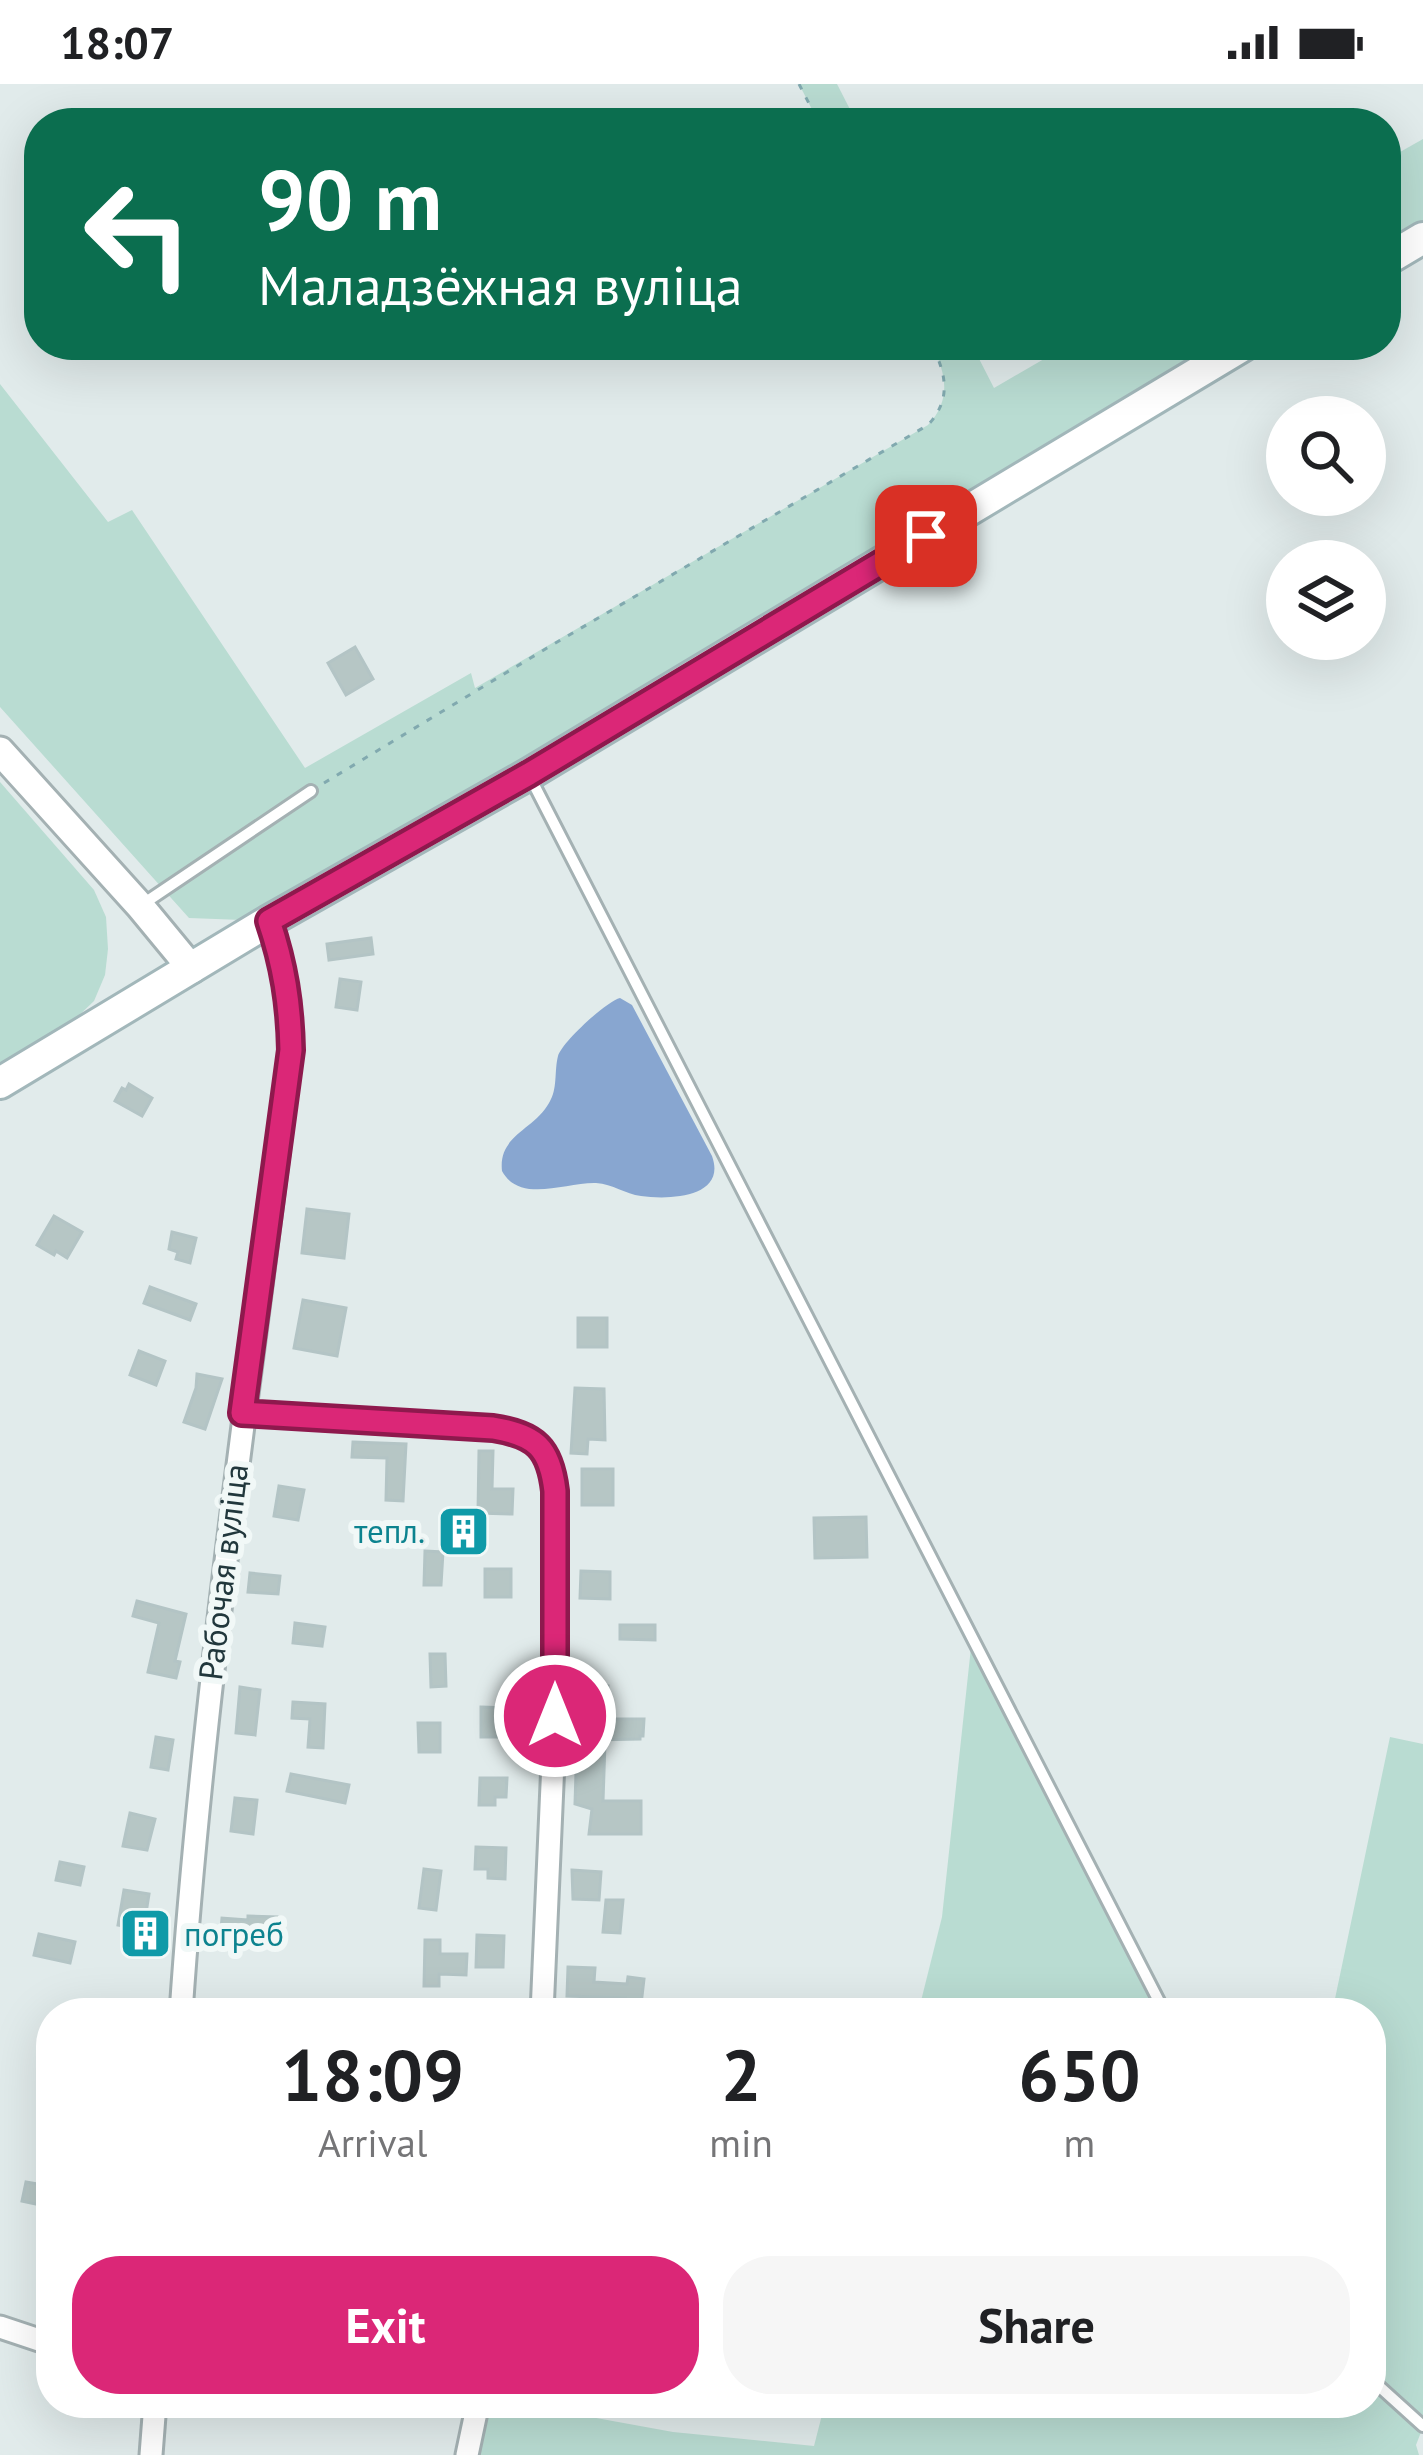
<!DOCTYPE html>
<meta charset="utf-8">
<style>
body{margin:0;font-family:"PT Sans",sans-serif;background:#f6f6f6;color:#202124;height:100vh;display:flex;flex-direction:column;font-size:45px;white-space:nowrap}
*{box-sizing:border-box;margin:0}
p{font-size:39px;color:#757577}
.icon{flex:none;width:66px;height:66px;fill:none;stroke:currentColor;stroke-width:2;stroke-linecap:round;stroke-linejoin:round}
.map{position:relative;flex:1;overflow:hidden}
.details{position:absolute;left:36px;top:1914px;width:1350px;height:420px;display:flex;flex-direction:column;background:#fff;border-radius:48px;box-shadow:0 12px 48px #0002}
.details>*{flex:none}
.guide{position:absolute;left:24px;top:24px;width:1377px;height:252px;border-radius:48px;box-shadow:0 12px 48px #0002;background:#0b6e4f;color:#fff;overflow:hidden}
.controls{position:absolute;left:1266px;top:312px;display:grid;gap:24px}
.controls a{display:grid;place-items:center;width:120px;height:120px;border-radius:50%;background:#fff;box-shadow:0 12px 48px #0002;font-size:60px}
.pin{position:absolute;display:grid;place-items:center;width:102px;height:102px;color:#fff;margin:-51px;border-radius:24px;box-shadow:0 6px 18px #0006}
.me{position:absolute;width:132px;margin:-66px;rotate:0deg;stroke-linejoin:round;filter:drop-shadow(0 0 9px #0008)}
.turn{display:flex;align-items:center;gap:42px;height:252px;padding:0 36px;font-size:54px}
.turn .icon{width:156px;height:156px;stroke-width:2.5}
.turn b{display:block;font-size:84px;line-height:102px}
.eta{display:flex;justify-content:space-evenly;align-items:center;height:204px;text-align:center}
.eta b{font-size:72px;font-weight:700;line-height:84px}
.primary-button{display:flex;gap:24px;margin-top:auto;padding:24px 36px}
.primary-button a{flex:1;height:138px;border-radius:48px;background:#db2777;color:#fff;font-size:48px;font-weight:700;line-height:138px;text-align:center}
.primary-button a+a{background:#f6f6f6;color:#202124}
.status{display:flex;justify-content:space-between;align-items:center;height:84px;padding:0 60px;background:#fff;direction:ltr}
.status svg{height:33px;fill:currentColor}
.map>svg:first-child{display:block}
.green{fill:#b9dcd2}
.water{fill:#88a6d0}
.building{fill:#b6c6c5;stroke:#b3c4c5;stroke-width:3}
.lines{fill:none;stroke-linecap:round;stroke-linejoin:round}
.service-casing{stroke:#a4b1b3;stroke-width:16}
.minor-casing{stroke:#a4b1b3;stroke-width:27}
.tertiary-casing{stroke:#a4b1b3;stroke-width:33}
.secondary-casing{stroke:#a2b7ba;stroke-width:36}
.path{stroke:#81a9af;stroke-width:3;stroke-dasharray:6 9;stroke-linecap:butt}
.service{stroke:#fff;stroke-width:10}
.minor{stroke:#fff;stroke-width:21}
.tertiary{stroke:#fff;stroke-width:27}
.secondary{stroke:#fff;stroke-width:30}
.route-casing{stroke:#8e194d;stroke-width:30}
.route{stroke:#db2777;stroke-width:21}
.labels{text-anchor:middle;stroke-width:12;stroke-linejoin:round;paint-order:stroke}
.culture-label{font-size:33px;fill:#0d838f;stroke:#f1f8f7;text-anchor:end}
.street-label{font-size:33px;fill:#21373c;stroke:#f1f8f7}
</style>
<div class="status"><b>18:07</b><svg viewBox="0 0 49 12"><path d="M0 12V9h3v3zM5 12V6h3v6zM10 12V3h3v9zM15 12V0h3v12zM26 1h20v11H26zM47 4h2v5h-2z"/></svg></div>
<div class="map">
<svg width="1423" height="2371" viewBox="0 0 1423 2371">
<rect width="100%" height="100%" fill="#e1ebeb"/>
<g class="green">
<polygon points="799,0 837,0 857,39 819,39"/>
<polygon points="1423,55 1423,154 1386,176 1386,76"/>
<path d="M932 261H972L994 304 1068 261H1244L269 837 189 834 0 623V300L108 438 132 426 305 684 471 589 475 604 928 341C952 315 946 290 932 261Z"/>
<polygon points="0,698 94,806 106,833 108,865 105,891 94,917 72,938 0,980"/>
<polygon points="972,1554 1165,1929 918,1929 942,1833"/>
<polygon points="1390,1653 1423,1660 1423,2343 1416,2361 1419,2371 467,2371 478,2319 514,2319 673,2348 814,2362 825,2319 1371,2319 1371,1929 1332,1929"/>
</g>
<path class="water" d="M620 914 632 921 712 1072C727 1114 669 1116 641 1112 625 1110 613 1100 596 1099 566 1098 520 1120 502 1087 498 1051 534 1046 549 1019 558 1005 554 988 558 972 562 958 607 917 620 914Z"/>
<g class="building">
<polygon points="355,563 373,595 346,611 328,579"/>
<polygon points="371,854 373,870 329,876 327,860"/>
<polygon points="340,895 361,898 357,926 336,923"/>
<polygon points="129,1000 152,1014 142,1032 115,1017 122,1004 126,1006"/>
<polygon points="307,1125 349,1130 344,1174 302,1169"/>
<polygon points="54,1132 82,1148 67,1174 56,1167 54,1171 37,1161"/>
<polygon points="172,1148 196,1154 190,1179 176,1175 178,1168 169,1165"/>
<polygon points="150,1203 196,1220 190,1236 144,1219"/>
<polygon points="303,1216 346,1224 337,1272 294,1264"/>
<rect x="578" y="1234" width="29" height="29"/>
<polygon points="139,1267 165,1277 156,1301 130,1291"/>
<polygon points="197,1290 222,1295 205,1345 184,1338 196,1304"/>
<polygon points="575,1304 604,1305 605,1356 588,1355 587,1370 571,1369"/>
<polygon points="353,1358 406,1360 403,1417 386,1416 387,1374 352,1373"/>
<polygon points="479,1367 493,1367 492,1405 513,1405 512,1430 478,1429"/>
<rect x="582" y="1385" width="31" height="36"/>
<polygon points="279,1402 304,1406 298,1436 274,1432"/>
<polygon points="866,1433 867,1473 815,1474 814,1434"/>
<polygon points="425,1467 443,1468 441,1501 424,1501"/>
<rect x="485" y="1485" width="26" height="28"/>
<polygon points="581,1487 610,1488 610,1515 580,1514"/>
<polygon points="250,1489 280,1492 278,1510 248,1508"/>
<polygon points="137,1517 186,1530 175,1577 180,1578 176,1594 148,1588 159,1539 133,1532"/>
<polygon points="295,1539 325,1543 322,1562 293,1559"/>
<polygon points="620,1541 655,1541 655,1556 620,1555"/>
<polygon points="430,1570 445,1570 446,1602 431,1603"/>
<polygon points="579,1601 608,1602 607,1635 644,1635 643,1652 640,1652 640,1655 592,1656 592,1627 579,1627"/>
<polygon points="240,1603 260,1606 255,1651 236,1649"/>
<polygon points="293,1618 325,1620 323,1664 308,1663 310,1635 292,1634"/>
<polygon points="481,1623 508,1624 508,1653 481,1653"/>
<polygon points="418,1639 440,1639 440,1668 419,1668"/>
<polygon points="156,1653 173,1656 168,1686 151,1683"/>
<polygon points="577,1657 605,1659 603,1717 641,1717 641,1750 589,1750 592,1725 575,1720"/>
<polygon points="291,1690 349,1701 345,1719 287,1707"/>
<polygon points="480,1694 507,1694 506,1713 495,1713 495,1721 479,1721"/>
<polygon points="235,1714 257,1716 253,1750 231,1747"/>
<polygon points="130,1729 155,1735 147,1766 123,1762"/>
<polygon points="476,1763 506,1764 505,1795 488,1794 488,1785 475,1785"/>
<polygon points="60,1778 84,1783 80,1801 56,1796"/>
<polygon points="424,1785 441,1787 436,1826 419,1824"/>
<polygon points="572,1786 601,1788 599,1816 573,1815"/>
<polygon points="124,1806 149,1810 146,1829 154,1831 151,1847 118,1841"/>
<polygon points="606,1816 623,1816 620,1849 603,1848"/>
<polygon points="248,1832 277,1833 274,1862 220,1857 222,1834 248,1836"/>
<polygon points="39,1850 75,1858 70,1879 34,1871"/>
<polygon points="477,1851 504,1852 503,1883 476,1883"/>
<polygon points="425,1856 440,1856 440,1870 467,1870 466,1891 439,1890 439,1902 424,1902"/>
<polygon points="568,1883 595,1884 594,1898 627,1900 628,1893 644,1895 640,1929 623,1929 625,1914 567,1912"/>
<polygon points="26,2098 49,2102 45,2122 22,2117"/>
</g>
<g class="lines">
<defs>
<g id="service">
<polyline points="530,693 1165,1929"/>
<polyline points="140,822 311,707"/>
<polyline points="1371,2295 1423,2342"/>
</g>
<g id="minor">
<path d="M242 1329 493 1344C535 1350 550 1364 555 1407V1632L542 1929"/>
<path d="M181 1929C203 1606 252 1287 291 966 290 920 284 881 269 837"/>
<polyline points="0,2243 51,2260"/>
<polyline points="151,2371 155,2319"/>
<polyline points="467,2371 478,2319"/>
</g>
<polyline id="tertiary" points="0,667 140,822 192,885"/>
<g id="secondary">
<polyline points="1386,176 1423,154"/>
<polyline points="0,999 269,837 529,690 1244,261"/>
</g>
</defs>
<use href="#service" class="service-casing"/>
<use href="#minor" class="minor-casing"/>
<use href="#tertiary" class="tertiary-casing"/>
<use href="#secondary" class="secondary-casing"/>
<g class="path">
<polyline points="799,0 819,39"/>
<path d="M324 699 547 564 928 341C952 315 946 290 932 261"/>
</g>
<use href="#service" class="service"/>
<use href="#minor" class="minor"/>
<use href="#tertiary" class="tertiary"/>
<use href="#secondary" class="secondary"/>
</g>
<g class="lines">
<defs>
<path id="route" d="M555 1632V1407C550 1364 536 1351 493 1344L242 1329 291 966C290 920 284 881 269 837L529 690 926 452"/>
</defs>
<use href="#route" class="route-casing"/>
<use href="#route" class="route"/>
</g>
<defs>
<symbol id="building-square" viewBox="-11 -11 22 22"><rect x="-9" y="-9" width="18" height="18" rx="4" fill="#0f9aa8" stroke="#f1f8f7"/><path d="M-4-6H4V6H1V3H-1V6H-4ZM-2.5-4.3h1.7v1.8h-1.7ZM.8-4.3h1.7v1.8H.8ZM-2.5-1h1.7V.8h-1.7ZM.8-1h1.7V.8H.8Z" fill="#fff"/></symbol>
</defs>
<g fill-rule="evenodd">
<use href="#building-square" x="434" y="1418" width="59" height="59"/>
<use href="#building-square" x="116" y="1820" width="59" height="59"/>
</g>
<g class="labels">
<g class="culture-label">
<text x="425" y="1459">тепл.</text>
<text x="184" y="1862" text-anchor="start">погреб</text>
</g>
<g class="street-label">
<text transform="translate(223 1488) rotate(-83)" y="12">Рабочая вуліца</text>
</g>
</g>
</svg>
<div class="controls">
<a><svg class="icon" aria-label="search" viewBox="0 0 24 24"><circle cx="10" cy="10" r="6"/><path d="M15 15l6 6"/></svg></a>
<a><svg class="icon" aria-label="layers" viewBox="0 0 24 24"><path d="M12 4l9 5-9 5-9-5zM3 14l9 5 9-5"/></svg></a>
</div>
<div class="pin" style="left:926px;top:452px;background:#d93025"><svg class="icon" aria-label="arrive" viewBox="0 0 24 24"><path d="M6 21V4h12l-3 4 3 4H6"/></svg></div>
<svg class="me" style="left:555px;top:1632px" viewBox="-20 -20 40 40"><circle r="17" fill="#db2777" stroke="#fff" stroke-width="3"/><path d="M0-11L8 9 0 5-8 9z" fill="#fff"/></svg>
<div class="guide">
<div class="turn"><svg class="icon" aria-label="left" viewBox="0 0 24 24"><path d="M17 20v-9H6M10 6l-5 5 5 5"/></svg><div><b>90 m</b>Маладзёжная вуліца</div></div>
</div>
<section class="details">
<div class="eta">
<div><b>18:09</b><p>Arrival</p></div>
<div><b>2</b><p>min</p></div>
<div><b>650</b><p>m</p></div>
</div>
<div class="primary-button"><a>Exit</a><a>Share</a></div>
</section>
</div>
